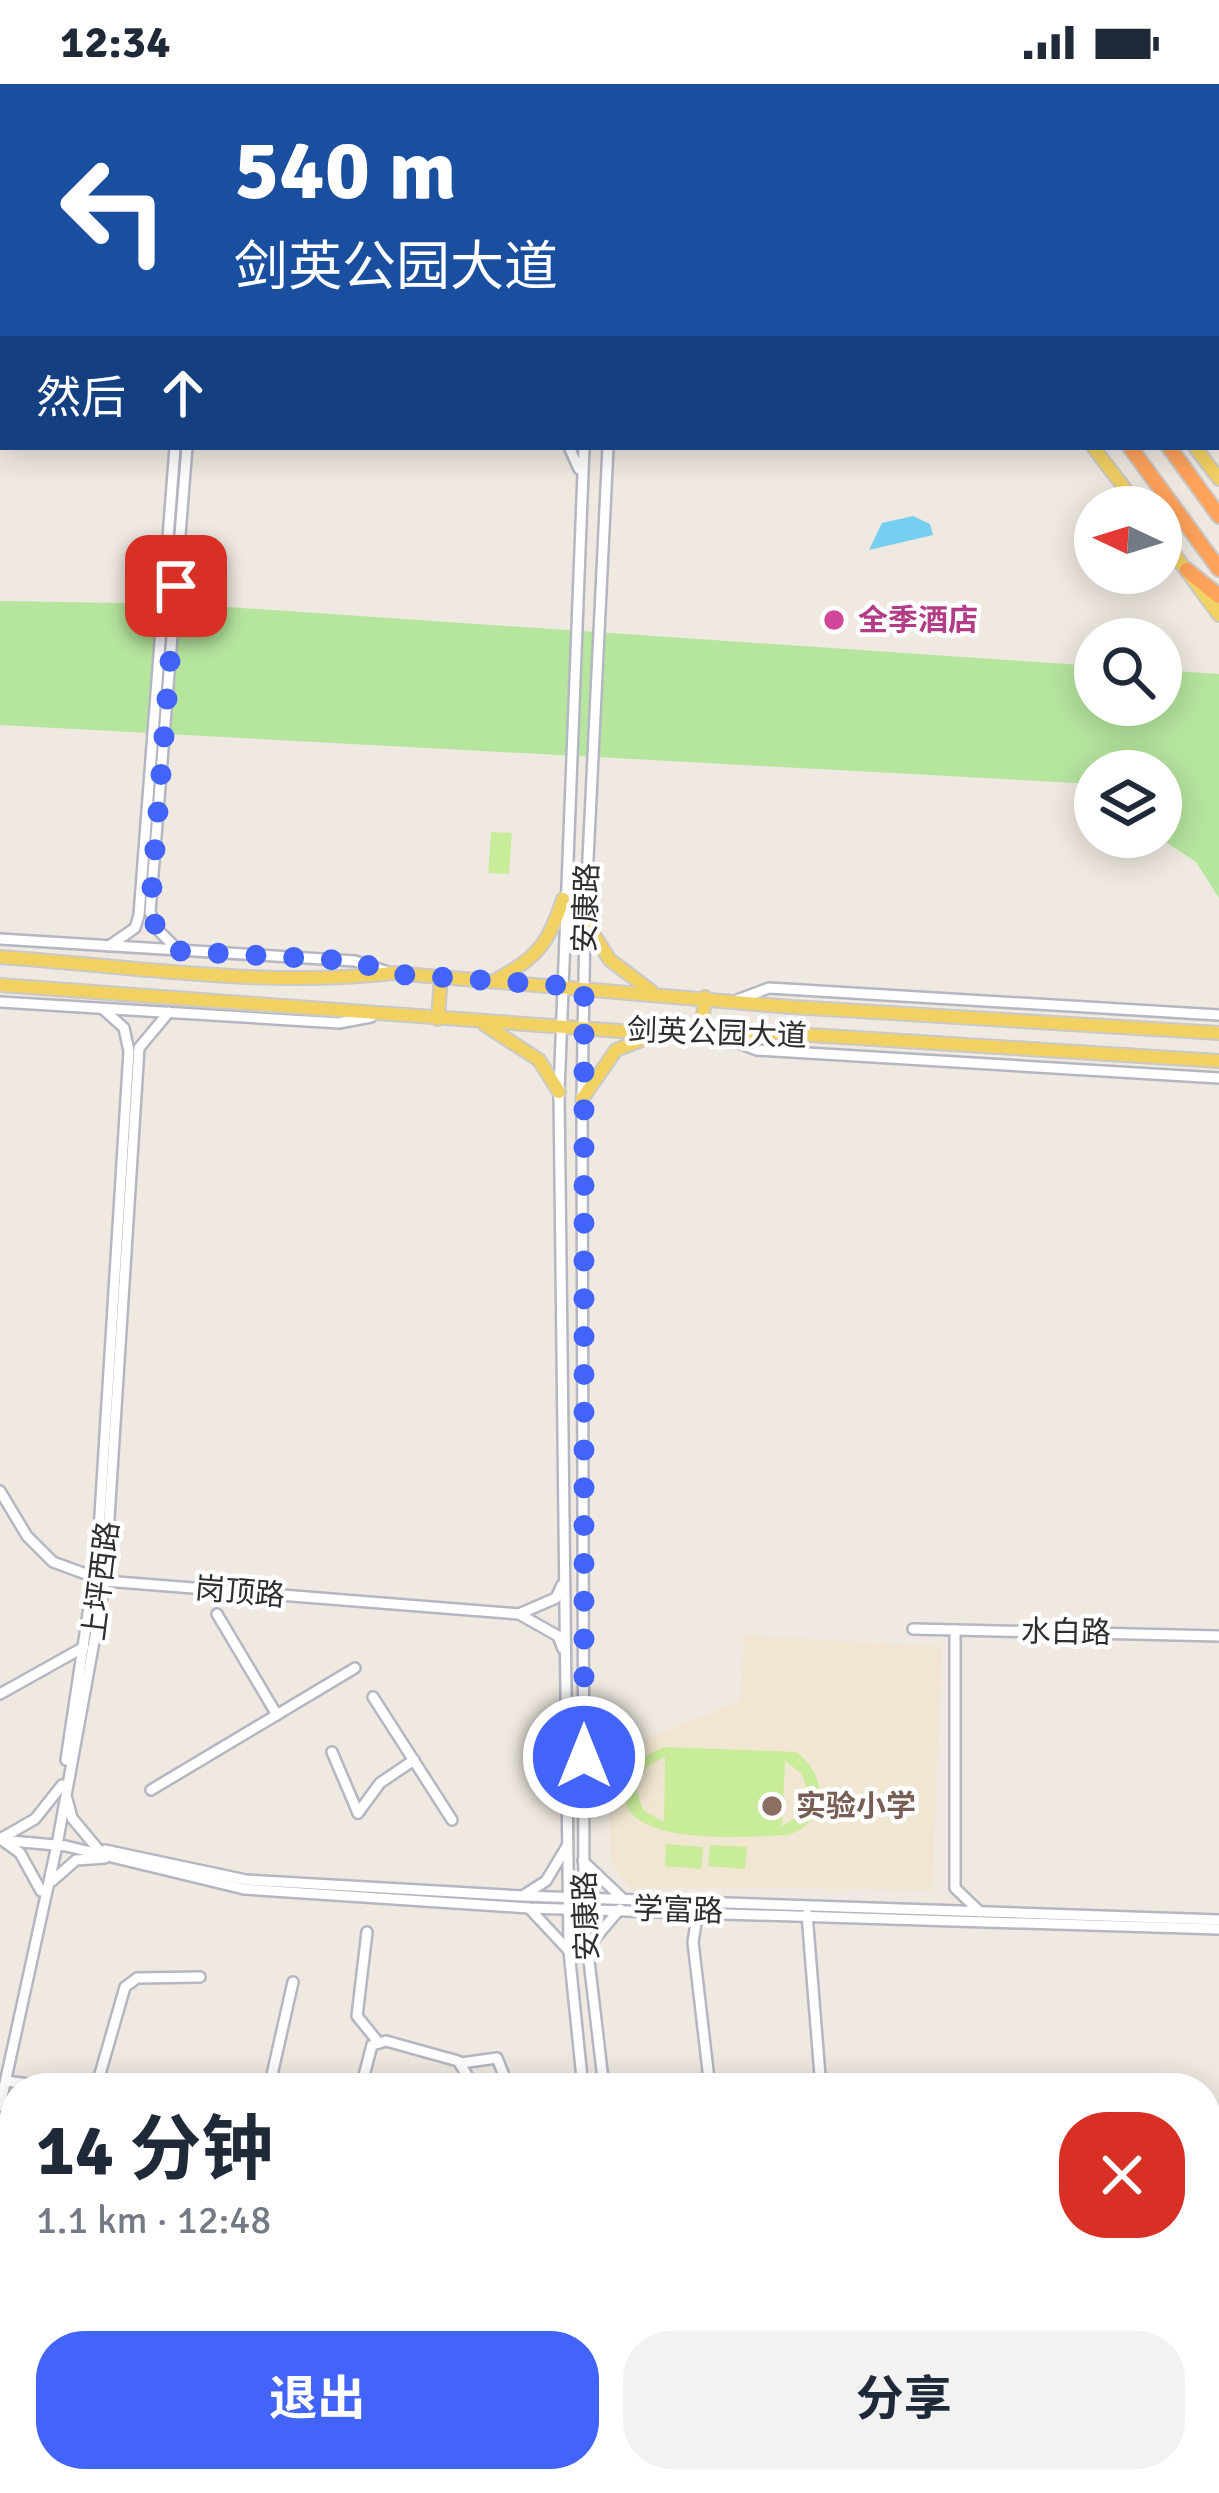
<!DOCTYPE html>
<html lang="zh">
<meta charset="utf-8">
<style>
body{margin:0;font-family:Signika,"Noto Sans SC",sans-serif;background:#f2f2f3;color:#1f2937;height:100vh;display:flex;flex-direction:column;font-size:45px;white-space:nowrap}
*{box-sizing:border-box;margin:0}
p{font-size:39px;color:#747a83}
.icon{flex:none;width:66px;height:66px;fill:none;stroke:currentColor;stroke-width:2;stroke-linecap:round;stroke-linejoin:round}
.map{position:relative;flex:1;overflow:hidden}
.drawer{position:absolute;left:0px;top:1989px;width:1221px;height:420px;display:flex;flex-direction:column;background:#fff;border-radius:48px 48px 0 0;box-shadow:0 6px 30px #0003}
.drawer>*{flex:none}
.banner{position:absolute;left:0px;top:0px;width:1221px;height:366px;box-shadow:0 6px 30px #0003;background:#1a4fa0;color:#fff;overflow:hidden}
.needle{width:78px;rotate:274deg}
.controls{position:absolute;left:1074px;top:402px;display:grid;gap:24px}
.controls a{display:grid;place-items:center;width:108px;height:108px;border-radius:50%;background:#fff;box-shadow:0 6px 30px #0003;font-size:60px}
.pin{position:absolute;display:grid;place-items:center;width:102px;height:102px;color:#fff;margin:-51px;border-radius:24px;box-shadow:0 6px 18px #0006}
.me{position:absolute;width:132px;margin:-66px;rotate:0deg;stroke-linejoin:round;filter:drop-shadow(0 0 9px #0008)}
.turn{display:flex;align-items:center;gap:42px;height:252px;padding:0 36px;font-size:54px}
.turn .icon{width:156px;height:156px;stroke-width:2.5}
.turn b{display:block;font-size:84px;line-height:102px}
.then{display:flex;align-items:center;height:114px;padding:0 36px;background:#0003;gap:24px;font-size:45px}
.round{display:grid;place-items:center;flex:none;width:126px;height:126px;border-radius:48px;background:#f2f2f3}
.head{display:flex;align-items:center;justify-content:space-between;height:204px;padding:0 36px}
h1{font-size:72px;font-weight:700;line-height:90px}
.cta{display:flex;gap:24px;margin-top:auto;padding:24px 36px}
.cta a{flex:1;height:138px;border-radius:48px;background:#4264fb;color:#fff;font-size:48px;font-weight:700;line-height:138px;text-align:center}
.cta a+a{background:#f2f2f3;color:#1f2937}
.status{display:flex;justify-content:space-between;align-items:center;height:84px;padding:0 60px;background:#fff;direction:ltr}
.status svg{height:33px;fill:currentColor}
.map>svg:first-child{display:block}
.industrial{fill:#e3e1e8}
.education{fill:#f0e6d1}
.green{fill:#b6e59e}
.pitch{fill:#c9ec9a;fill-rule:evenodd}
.water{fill:#75cff0}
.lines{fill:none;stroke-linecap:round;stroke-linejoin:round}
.minor-casing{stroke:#b4b7c1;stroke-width:14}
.major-casing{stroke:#c9c9c9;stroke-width:16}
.highway-casing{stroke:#c9c9c9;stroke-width:18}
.minor{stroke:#fff;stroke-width:9}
.major{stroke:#f2d163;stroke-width:12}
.highway{stroke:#ffa35c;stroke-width:14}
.route{stroke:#4264fb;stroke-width:21;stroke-dasharray:0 37.8}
.hotel-dot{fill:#d1479c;stroke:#fff;stroke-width:4.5}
.education-dot{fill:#8d6e63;stroke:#fff;stroke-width:4.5}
.labels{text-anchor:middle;stroke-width:9;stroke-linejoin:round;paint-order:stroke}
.hotel-label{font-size:30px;font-weight:bold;fill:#b23c85;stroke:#fff;text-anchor:start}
.street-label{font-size:30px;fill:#2e2e2e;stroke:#fff}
.education-label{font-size:30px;font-weight:bold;fill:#785e54;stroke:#fff;text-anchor:start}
</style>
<div class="status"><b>12:34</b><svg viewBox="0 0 49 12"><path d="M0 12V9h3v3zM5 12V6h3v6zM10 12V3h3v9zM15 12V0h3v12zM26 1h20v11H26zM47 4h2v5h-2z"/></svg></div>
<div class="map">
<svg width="1219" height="2409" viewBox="0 0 1219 2409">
<rect width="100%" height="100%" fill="#efe9e1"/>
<polygon class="industrial" points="796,2394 1001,2394 1001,2409 822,2409"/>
<polygon class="education" points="744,1551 942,1563 932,1806 629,1803 611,1775 607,1670 740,1617"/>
<polygon class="green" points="0,517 184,520 1095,582 1095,621 1161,621 1161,586 1219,590 1219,814 1196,778 1158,753 1161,687 1095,687 1095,710 1077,699 0,641"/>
<g class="pitch">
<polygon points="491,748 512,749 509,790 488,789"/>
<path d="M664 1663 796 1668C829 1691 828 1738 788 1751 740 1753 583 1767 634 1677ZM665 1673 664 1737H662L643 1726 636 1704 647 1682ZM785 1677 801 1689 810 1712 802 1730 782 1742Z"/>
<polygon points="666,1760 703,1763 701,1785 665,1782"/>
<polygon points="710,1761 747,1763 745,1785 708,1782"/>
</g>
<polygon class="water" points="913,432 930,440 933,451 869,466 882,439"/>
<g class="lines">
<defs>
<g id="minor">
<polyline points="24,3 25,0"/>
<polyline points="193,3 193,0"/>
<polyline points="203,3 203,0"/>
<polyline points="386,3 387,0"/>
<polyline points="610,3 611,0"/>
<polyline points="0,196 3,196"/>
<polyline points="0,295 3,295"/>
<polyline points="0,305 3,305"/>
<polyline points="569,363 579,385"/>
<polyline points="0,855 355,877 388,888"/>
<polyline points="109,862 135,844 139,831 175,363"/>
<polyline points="179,867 157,845 150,828 187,363"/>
<polyline points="737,916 769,904 1219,931"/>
<polyline points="0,918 339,939 371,933"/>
<polyline points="728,955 757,966 1219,994"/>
<polyline points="0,1407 27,1452 53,1478 105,1497 519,1530 558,1552 563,1565"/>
<polyline points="217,1530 277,1631"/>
<polyline points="519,1530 556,1514 562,1501"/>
<polyline points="913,1545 1219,1552"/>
<polyline points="955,1546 955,1804 980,1828"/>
<polyline points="0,1610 84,1563"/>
<polyline points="373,1613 452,1736"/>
<polyline points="332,1668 358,1729"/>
<polyline points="66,1676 98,1463 129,967 124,944 103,925"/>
<polyline points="151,1706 355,1584"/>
<polyline points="67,1715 72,1734 102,1770"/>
<polyline points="358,1729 380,1699 414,1676"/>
<polyline points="0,1755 35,1735 62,1701"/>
<polyline points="0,1756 66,1762 244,1805 529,1824 1219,1845"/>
<polyline points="2,1756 20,1769 41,1807"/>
<polyline points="105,1766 246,1796 522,1812 1219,1836"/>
<polyline points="583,1777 622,1814"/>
<polyline points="52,1797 76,1776 105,1774"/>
<polyline points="524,1811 546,1797 567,1762"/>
<polyline points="529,1824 569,1867"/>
<polyline points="698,1826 693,1858 710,2004"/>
<polyline points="807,1830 821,2004"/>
<polyline points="367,1848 357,1932 379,1959"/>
<polyline points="585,1866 620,1825"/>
<polyline points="461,1979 497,1974 509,2004"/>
<polyline points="6,1997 58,2004"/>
<polyline points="361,2003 372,1961 386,1957 458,1977 467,1991 463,2004"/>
<polyline points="96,2004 125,1903 137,1894 200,1893"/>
<polyline points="269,2004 293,1898"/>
<polyline points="583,2004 569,1867 559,1008 584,363"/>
<polyline points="604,2004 584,1834 582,1015 585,837 608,363"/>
<polyline points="0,2022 57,1761 105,1497 139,964 169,928"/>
<polyline points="0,2385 15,2386"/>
<polyline points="94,2394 151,2409"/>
<polyline points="648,2394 649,2409"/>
<polyline points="700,2394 726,2409"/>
<polyline points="363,2409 366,2394"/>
</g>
<g id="major">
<polyline points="827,0 830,3"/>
<polyline points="923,0 926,3"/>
<polyline points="1093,363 1139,423"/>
<polyline points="1195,363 1219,395"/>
<polyline points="1161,452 1219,531"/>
<polyline points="585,837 610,876 651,907"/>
<path d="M0 873C129 882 264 904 393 889L792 923 1219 949"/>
<path d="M499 894C538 874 550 856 563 815"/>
<polyline points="0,901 728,955 762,948 1219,977"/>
<polyline points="438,935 441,893"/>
<polyline points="485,941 539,976 559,1008"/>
<polyline points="701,952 705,913"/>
<polyline points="582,1015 616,966 654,951"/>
<polyline points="0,2292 15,2295"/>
<polyline points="0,2315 15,2318"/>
<polyline points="382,2394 456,2409"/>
<polyline points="543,2394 627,2409"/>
<polyline points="516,2409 519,2394"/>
</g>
<g id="highway">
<polyline points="864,0 866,3"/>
<polyline points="901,0 904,3"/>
<polyline points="1130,363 1219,485"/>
<polyline points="1169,363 1219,432"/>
<polyline points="1187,486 1219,512"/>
</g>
</defs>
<use href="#minor" class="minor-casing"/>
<use href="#major" class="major-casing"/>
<use href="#highway" class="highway-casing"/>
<use href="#minor" class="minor"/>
<use href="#major" class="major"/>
<use href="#highway" class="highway"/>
</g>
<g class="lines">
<polyline class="route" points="176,502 150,828 157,845 179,867 355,877 393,890 584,903 584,1673"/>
</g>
<circle class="hotel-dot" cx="834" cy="536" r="12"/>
<circle class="education-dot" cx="772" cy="1722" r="12"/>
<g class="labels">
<g class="hotel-label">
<text x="858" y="546">全季酒店</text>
</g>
<g class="street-label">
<text transform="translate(586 824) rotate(-88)" y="10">安康路</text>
<text transform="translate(717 949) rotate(2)" y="10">剑英公园大道</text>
<text transform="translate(101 1497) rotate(-83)" y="10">上坪西路</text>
<text transform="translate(240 1508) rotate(5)" y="10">岗顶路</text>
<text transform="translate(1066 1548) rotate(1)" y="10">水白路</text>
<text transform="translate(678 1826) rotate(2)" y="10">学富路</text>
<text transform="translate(586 1832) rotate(-92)" y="10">安康路</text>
</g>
<g class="education-label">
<text x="796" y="1732">实验小学</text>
</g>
</g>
</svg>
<div class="controls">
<a><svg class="needle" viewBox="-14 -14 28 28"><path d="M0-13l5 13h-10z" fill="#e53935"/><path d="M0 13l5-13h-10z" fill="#747a83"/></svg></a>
<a><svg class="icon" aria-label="search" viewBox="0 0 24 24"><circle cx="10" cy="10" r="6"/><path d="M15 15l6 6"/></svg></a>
<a><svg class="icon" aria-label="layers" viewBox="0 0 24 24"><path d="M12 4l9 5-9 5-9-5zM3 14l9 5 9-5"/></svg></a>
</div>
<div class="pin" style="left:176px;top:502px;background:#d93025"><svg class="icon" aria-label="arrive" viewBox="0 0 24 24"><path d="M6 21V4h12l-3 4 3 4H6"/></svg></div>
<svg class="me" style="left:584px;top:1673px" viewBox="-20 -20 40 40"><circle r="17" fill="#4264fb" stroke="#fff" stroke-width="3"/><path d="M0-11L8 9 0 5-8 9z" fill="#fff"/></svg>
<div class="banner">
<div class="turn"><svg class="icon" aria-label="left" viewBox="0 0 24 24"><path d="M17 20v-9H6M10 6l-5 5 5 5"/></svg><div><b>540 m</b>剑英公园大道</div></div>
<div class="then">然后<svg class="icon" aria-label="ahead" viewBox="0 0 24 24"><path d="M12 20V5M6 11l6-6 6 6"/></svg></div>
</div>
<section class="drawer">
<div class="head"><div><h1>14 分钟</h1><p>1.1 km · 12:48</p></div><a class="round" style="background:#d93025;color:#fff"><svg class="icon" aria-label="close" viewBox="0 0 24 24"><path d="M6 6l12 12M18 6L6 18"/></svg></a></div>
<div class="cta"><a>退出</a><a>分享</a></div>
</section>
</div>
